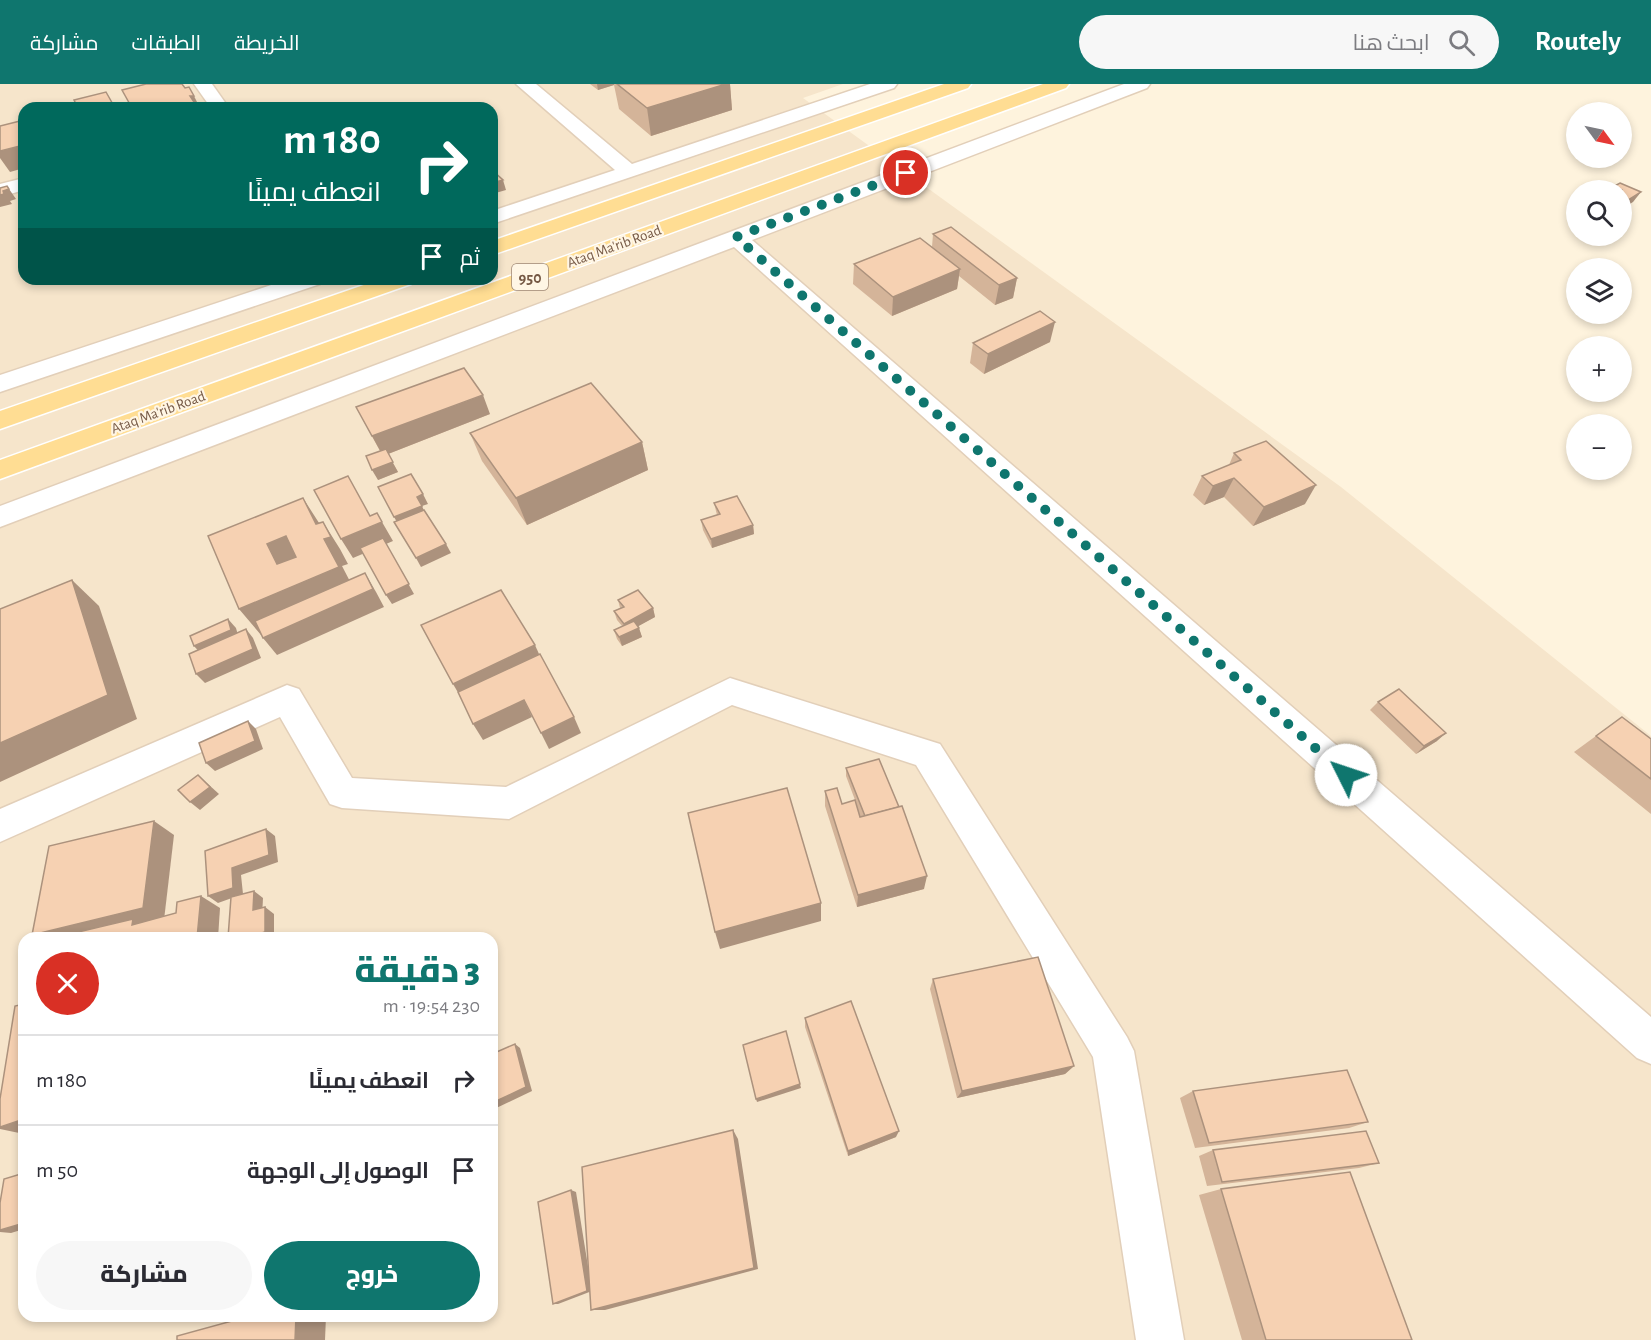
<!DOCTYPE html>
<html lang="ar">
<meta charset="utf-8">
<style>
body{margin:0;font-family:"Alegreya Sans",Cairo,sans-serif;background:#f7f7f7;color:#2b2b33;direction:rtl;height:100vh;display:flex;flex-direction:column;font-size:22px;white-space:nowrap}
*{box-sizing:border-box;margin:0}
p{font-size:20px;color:#7c7c81}
.icon{flex:none;width:33px;height:33px;fill:none;stroke:currentColor;stroke-width:2;stroke-linecap:round;stroke-linejoin:round}
.map{position:relative;flex:1;overflow:hidden;direction:ltr}
.details{position:absolute;left:18px;top:848px;width:480px;height:390px;display:flex;flex-direction:column;background:#fff;border-radius:18px;box-shadow:0 3px 9px #0003;direction:rtl}
.details>*{flex:none}
.hud{position:absolute;left:18px;top:18px;width:480px;height:183px;border-radius:18px;box-shadow:0 3px 9px #0003;direction:rtl;background:#00695c;color:#fff;overflow:hidden}
.needle{width:39px;rotate:123deg}
.controls{position:absolute;left:1566px;top:18px;display:grid;gap:12px}
.controls a{display:grid;place-items:center;width:66px;height:66px;border-radius:50%;background:#fff;box-shadow:0 3px 9px #0003;font-size:30px}
.pin{position:absolute;display:grid;place-items:center;width:51px;height:51px;color:#fff;margin:-26px;border:3px solid #fff;border-radius:50%;box-shadow:0 2px 6px #0007}
.me{position:absolute;width:66px;margin:-33px;rotate:311deg;stroke-linejoin:round;filter:drop-shadow(0 0 4px #0008)}
.turn{display:flex;align-items:center;gap:21px;height:126px;padding:0 18px;font-size:27px}
.turn .icon{width:78px;height:78px;stroke-width:2.5}
.turn b{display:block;font-size:42px;line-height:51px}
.then{display:flex;align-items:center;height:57px;padding:0 18px;background:#0003;gap:12px;font-size:22px}
.round{display:grid;place-items:center;flex:none;width:63px;height:63px;border-radius:32px;background:#f7f7f7}
.overview{display:flex;align-items:center;justify-content:space-between;height:102px;padding:0 18px}
h1{font-size:36px;font-weight:800;line-height:45px;color:#0f766e}
.primary-button{display:flex;gap:12px;margin-top:auto;padding:12px 18px}
.primary-button a{flex:1;height:69px;border-radius:36px;background:#0f766e;color:#fff;font-size:24px;font-weight:800;line-height:69px;text-align:center}
.primary-button a+a{background:#f7f7f7;color:#2b2b33}
ul{padding:0;list-style:none}
li{display:flex;align-items:center;gap:18px;height:90px;padding:0 18px;border-top:2px solid #e1e1e2}
li div{flex:1}
li b{display:block;font-size:22px}
li em{font-style:normal}
header{display:flex;align-items:center;gap:36px;box-sizing:border-box;height:84px;padding:0 30px;background:#0f766e;color:#fff}
header strong{font-size:28px}
nav{display:flex;gap:33px;margin-inline-start:auto;font-size:21px}
.search{width:420px;height:54px;background:#f7f7f7;display:flex;align-items:center;gap:15px;box-sizing:border-box;padding:0 21px;border-radius:33px;color:#7c7c81;font-size:22px}
.map>svg:first-child{display:block}
.residential{fill:#f6e5cb;fill-rule:evenodd}
.lines{fill:none;stroke-linecap:round;stroke-linejoin:round}
.minor-casing{stroke:#e2cfb9;stroke-width:3}
.major-casing{stroke:#fff;stroke-width:3}
.minor{fill:#fff;fill-rule:evenodd}
.major{fill:#ffdd93;fill-rule:evenodd}
.wall{fill:#d4b499}
.shaded-wall{fill:#ac927d}
.building{fill:#f6d1b2;stroke:#ac927d;stroke-width:1.5;fill-rule:evenodd}
.route{stroke:#0f766e;stroke-width:10;stroke-dasharray:0 18}
.labels{text-anchor:middle;stroke-width:4.5;stroke-linejoin:round;paint-order:stroke}
.far-street-label{font-size:15px;fill:#755844;stroke:#fff6e5}
.shield{fill:#fff6e5;stroke:#9e8774;stroke-width:1.5}
.shield-label{font-size:16px;font-weight:bold;fill:#755844}
</style>
<header>
<strong>Routely</strong>
<div class="search"><svg class="icon" aria-label="search" viewBox="0 0 24 24"><circle cx="10" cy="10" r="6"/><path d="M15 15l6 6"/></svg>ابحث هنا</div>
<nav><a>الخريطة</a><a>الطبقات</a><a>مشاركة</a></nav>
</header>
<div class="map">
<svg width="1651" height="1256" viewBox="0 0 1651 1256">
<rect width="100%" height="100%" fill="#fef3dd"/>
<path class="residential" d="M0 0H843L803 14 1341 403 1651 652V1256H0ZM24 24H492V195H24ZM24 854H492V1232H24Z"/>
<g class="lines">
<defs>
<g id="minor">
<polygon points="194,0 212,0 229,24 211,24"/>
<polygon points="516,0 536,0 632,80 870,0 897,0 894,4 492,140 492,127 615,86"/>
<polygon points="1124,0 1150,0 1147,4 752,156 1651,933 1651,980 1637,974 734,163 0,443 0,422"/>
<polygon points="24,94 24,106 0,113 0,100"/>
<polygon points="289,195 323,195 320,200 0,308 0,291"/>
<polygon points="730,594 940,660 1127,953 1134,967 1184,1256 1136,1256 1093,973 916,681 732,621 509,735 342,724 330,720 280,633 0,758 0,725 287,601 299,605 352,694 506,703"/>
</g>
<g id="major">
<polygon points="944,0 971,0 968,4 492,171 492,157"/>
<polygon points="1043,0 1069,0 1066,4 0,395 0,376"/>
<polygon points="381,195 414,195 411,200 0,345 0,327"/>
</g>
</defs>
<use href="#minor" class="minor-casing"/>
<use href="#major" class="major-casing"/>
<use href="#minor" class="minor"/>
<use href="#major" class="major"/>
</g>
<g class="wall">
<polygon points="590,0 730,0 732,26 651,52 619,25 614,1 598,6"/>
<polygon points="933,150 1017,194 1013,214 995,221 959,192 957,205 892,232 853,200 854,180 932,163"/>
<polygon points="1050,258 984,290 970,279 973,259"/>
<polygon points="356,323 490,330 388,370 398,388 378,396 380,367"/>
<polygon points="470,349 642,358 648,386 527,441 482,377"/>
<polygon points="1234,369 1305,420 1253,442 1224,413 1204,421 1193,411 1202,392 1229,381"/>
<polygon points="714,419 753,441 754,450 712,464 703,446 701,436 717,431"/>
<polygon points="618,516 653,524 655,533 638,542 642,553 622,562 617,555 614,546 622,542 617,536 614,527 620,524"/>
<polygon points="1378,618 1437,657 1416,670 1370,626"/>
<polygon points="1622,633 1651,655 1651,730 1574,668"/>
<polygon points="846,684 924,805 857,823 825,722 825,707 842,720 855,716 846,692"/>
<polygon points="933,895 1074,982 1065,990 957,1014 930,905"/>
<polygon points="805,934 896,1053 848,1072 805,943"/>
<polygon points="1193,1007 1368,1038 1349,1044 1195,1064 1180,1014"/>
<polygon points="1213,1066 1379,1079 1359,1084 1207,1102 1199,1072"/>
<polygon points="1221,1105 1412,1256 1242,1256 1199,1111"/>
</g>
<g class="shaded-wall">
<polygon points="597,0 614,0 614,1 598,6"/>
<polygon points="726,0 730,0 732,26 651,52 647,24"/>
<polygon points="190,12 194,12 200,24 185,24"/>
<polygon points="24,61 24,84 10,88 0,74 0,67"/>
<polygon points="503,96 506,106 492,110 492,99"/>
<polygon points="7,102 16,115 10,117 12,120 0,123 0,111"/>
<polygon points="1641,108 1633,118 1622,125 1622,120"/>
<polygon points="960,185 957,205 892,232 893,213"/>
<polygon points="1017,194 1013,214 995,221 999,201"/>
<polygon points="1055,238 1050,258 984,290 988,270"/>
<polygon points="483,311 490,330 388,370 398,388 378,396 372,386 383,372 372,352"/>
<polygon points="642,358 648,386 527,441 516,414"/>
<polygon points="1234,394 1224,413 1204,421 1213,402"/>
<polygon points="1316,401 1305,420 1253,442 1264,423"/>
<polygon points="423,410 428,420 422,422 426,431 400,443 394,433 417,413"/>
<polygon points="303,414 321,442 323,438 340,465 348,480 342,482 356,509 261,551 239,525 277,480 267,460 316,440"/>
<polygon points="382,438 393,457 386,460 414,510 392,520 386,511 386,460 353,474 341,455"/>
<polygon points="753,441 754,450 712,464 711,455"/>
<polygon points="446,460 451,469 421,483 416,474"/>
<polygon points="365,489 376,508 384,523 277,571 263,554"/>
<polygon points="72,496 99,522 137,635 0,698 0,659"/>
<polygon points="653,524 655,533 626,549 624,540"/>
<polygon points="228,535 236,544 239,555 202,571 194,562"/>
<polygon points="639,544 642,553 622,562 619,553"/>
<polygon points="246,545 253,554 261,574 205,599 196,590"/>
<polygon points="535,561 543,579 463,617 453,600"/>
<polygon points="524,616 532,633 483,656 473,640"/>
<polygon points="574,633 581,649 549,665 541,649"/>
<polygon points="248,637 256,645 263,665 215,687 206,679"/>
<polygon points="1446,649 1437,657 1416,670 1424,662"/>
<polygon points="198,691 219,710 200,726 190,718"/>
<polygon points="154,737 174,751 164,836 94,854 37,854 32,851"/>
<polygon points="266,745 275,752 278,778 241,791 243,810 218,819 208,812"/>
<polygon points="927,792 924,805 857,823 858,811"/>
<polygon points="254,807 263,814 262,833 253,826"/>
<polygon points="201,812 220,824 218,854 197,854"/>
<polygon points="821,819 821,837 720,865 715,848"/>
<polygon points="265,823 274,830 274,854 243,854"/>
<polygon points="515,960 520,964 532,1007 492,1026 492,1019"/>
<polygon points="1074,982 1065,990 957,1014 962,1007"/>
<polygon points="800,1000 801,1004 757,1018 756,1015"/>
<polygon points="24,1035 24,1050 0,1045 0,1043"/>
<polygon points="733,1046 738,1055 758,1185 605,1226 591,1226"/>
<polygon points="899,1047 896,1053 848,1072 848,1067"/>
<polygon points="571,1106 576,1108 592,1207 558,1220 553,1220"/>
<polygon points="24,1139 24,1145 11,1149 0,1148 0,1146"/>
<polygon points="296,1232 326,1232 325,1256 295,1256"/>
</g>
<g class="building">
<polygon points="146,0 182,0 185,4 189,3 194,12 190,12 196,21 185,24 132,24 122,6"/>
<polygon points="617,0 726,0 647,24"/>
<polygon points="106,8 115,24 78,24 74,16"/>
<polygon points="24,36 24,61 0,67 0,42"/>
<polygon points="492,86 503,96 492,99"/>
<polygon points="1620,99 1641,108 1622,120 1622,106 1607,106"/>
<polygon points="7,102 9,105 3,107 4,110 0,111 0,104"/>
<polygon points="951,143 1017,194 999,201 933,150"/>
<polygon points="920,154 960,185 893,213 854,180"/>
<polygon points="1040,227 1055,238 988,270 973,259"/>
<polygon points="464,284 483,311 372,352 356,323"/>
<polygon points="591,299 642,358 516,414 470,349"/>
<polygon points="1266,357 1316,401 1264,423 1234,394 1213,402 1202,392 1241,376 1234,369"/>
<polygon points="386,365 393,378 372,386 366,372"/>
<polygon points="411,390 423,410 417,413 422,422 394,433 378,403"/>
<polygon points="348,392 370,432 377,429 382,438 341,455 314,406"/>
<polygon points="737,412 753,441 711,455 701,436 720,430 714,419"/>
<path d="M303 414 316 440 323 438 331 453 324 455 339 483 239 525 208 452ZM286 452 296 473 277 480 267 460Z"/>
<polygon points="424,426 446,460 416,474 394,438"/>
<polygon points="383,454 409,500 386,511 360,464"/>
<polygon points="365,489 373,505 263,554 255,537"/>
<polygon points="72,496 108,611 0,659 0,525"/>
<polygon points="501,506 535,561 453,600 421,541"/>
<polygon points="638,506 653,524 624,540 614,527 624,523 618,516"/>
<polygon points="228,535 231,546 194,562 190,552"/>
<polygon points="634,537 639,544 619,553 614,546"/>
<polygon points="246,545 253,565 196,590 189,570"/>
<polygon points="540,570 574,633 541,649 524,616 473,640 458,608"/>
<polygon points="1399,605 1446,649 1424,662 1378,618"/>
<polygon points="1622,633 1651,655 1651,695 1596,652"/>
<polygon points="248,637 255,657 206,679 199,659"/>
<polygon points="879,675 899,723 865,732 846,684"/>
<polygon points="198,691 210,703 190,718 178,706"/>
<polygon points="787,704 821,819 715,848 688,729"/>
<polygon points="837,704 842,720 855,716 860,733 902,722 927,792 858,811 825,707"/>
<polygon points="154,737 143,824 32,851 49,762"/>
<polygon points="266,745 269,771 232,784 233,804 208,812 205,767"/>
<polygon points="254,807 253,826 265,823 265,848 243,854 228,854 231,813"/>
<polygon points="201,812 197,854 73,854 74,849 133,835 132,841 176,829 177,818"/>
<polygon points="1038,873 1074,982 962,1007 933,895"/>
<polygon points="851,917 899,1047 848,1067 805,934"/>
<polygon points="24,920 24,1035 0,1043 0,1015 15,922"/>
<polygon points="786,947 800,1000 756,1015 743,961"/>
<polygon points="515,960 526,1003 492,1019 492,970"/>
<polygon points="1347,986 1368,1038 1209,1059 1193,1007"/>
<polygon points="733,1046 754,1184 591,1226 582,1083"/>
<polygon points="1366,1047 1379,1079 1222,1098 1213,1066"/>
<polygon points="1350,1088 1412,1256 1266,1256 1221,1105"/>
<polygon points="24,1089 24,1139 0,1146 0,1119 4,1095"/>
<polygon points="571,1106 587,1207 553,1220 538,1118"/>
<polygon points="250,1232 296,1232 295,1256 177,1256 177,1252"/>
</g>
<g class="lines">
<polyline class="route" points="906,89 736,153 1346,691"/>
</g>
<g class="labels">
<g class="far-street-label">
<text transform="translate(614 162) rotate(-20)" y="5">Ataq Ma'rib Road</text>
<text transform="translate(158 328) rotate(-20)" y="5">Ataq Ma'rib Road</text>
</g>
<rect class="shield" x="512" y="180" width="36" height="26" rx="4.5"/>
<g class="shield-label">
<text x="530" y="199">950</text>
</g>
</g>
</svg>
<div class="controls">
<a><svg class="needle" viewBox="-14 -14 28 28"><path d="M0-13l5 13h-10z" fill="#e53935"/><path d="M0 13l5-13h-10z" fill="#7c7c81"/></svg></a>
<a><svg class="icon" aria-label="search" viewBox="0 0 24 24"><circle cx="10" cy="10" r="6"/><path d="M15 15l6 6"/></svg></a>
<a><svg class="icon" aria-label="layers" viewBox="0 0 24 24"><path d="M12 4l9 5-9 5-9-5zM3 14l9 5 9-5"/></svg></a>
<a>+</a>
<a>−</a>
</div>
<div class="pin" style="left:906px;top:89px;background:#d93025"><svg class="icon" aria-label="arrive" viewBox="0 0 24 24"><path d="M6 21V4h12l-3 4 3 4H6"/></svg></div>
<svg class="me" style="left:1346px;top:691px" viewBox="-20 -20 40 40"><circle r="19" fill="#fff"/><path d="M0-13L10 11 0 6-10 11z" fill="#0f766e"/></svg>
<div class="hud">
<div class="turn"><svg class="icon" aria-label="right" viewBox="0 0 24 24"><path d="M7 20v-9h11M14 6l5 5-5 5"/></svg><div><b>180 m</b>انعطف يمينًا</div></div>
<div class="then">ثم<svg class="icon" aria-label="arrive" viewBox="0 0 24 24"><path d="M6 21V4h12l-3 4 3 4H6"/></svg></div>
</div>
<section class="details">
<div class="overview"><div><h1>3 دقيقة</h1><p>230 m · 19:54</p></div><a class="round" style="background:#d93025;color:#fff"><svg class="icon" aria-label="close" viewBox="0 0 24 24"><path d="M6 6l12 12M18 6L6 18"/></svg></a></div>
<ul>
<li><svg class="icon" aria-label="right" viewBox="0 0 24 24"><path d="M7 20v-9h11M14 6l5 5-5 5"/></svg><div><b>انعطف يمينًا</b></div><em>180 m</em></li>
<li><svg class="icon" aria-label="arrive" viewBox="0 0 24 24"><path d="M6 21V4h12l-3 4 3 4H6"/></svg><div><b>الوصول إلى الوجهة</b></div><em>50 m</em></li>
</ul>
<div class="primary-button"><a>خروج</a><a>مشاركة</a></div>
</section>
</div>
